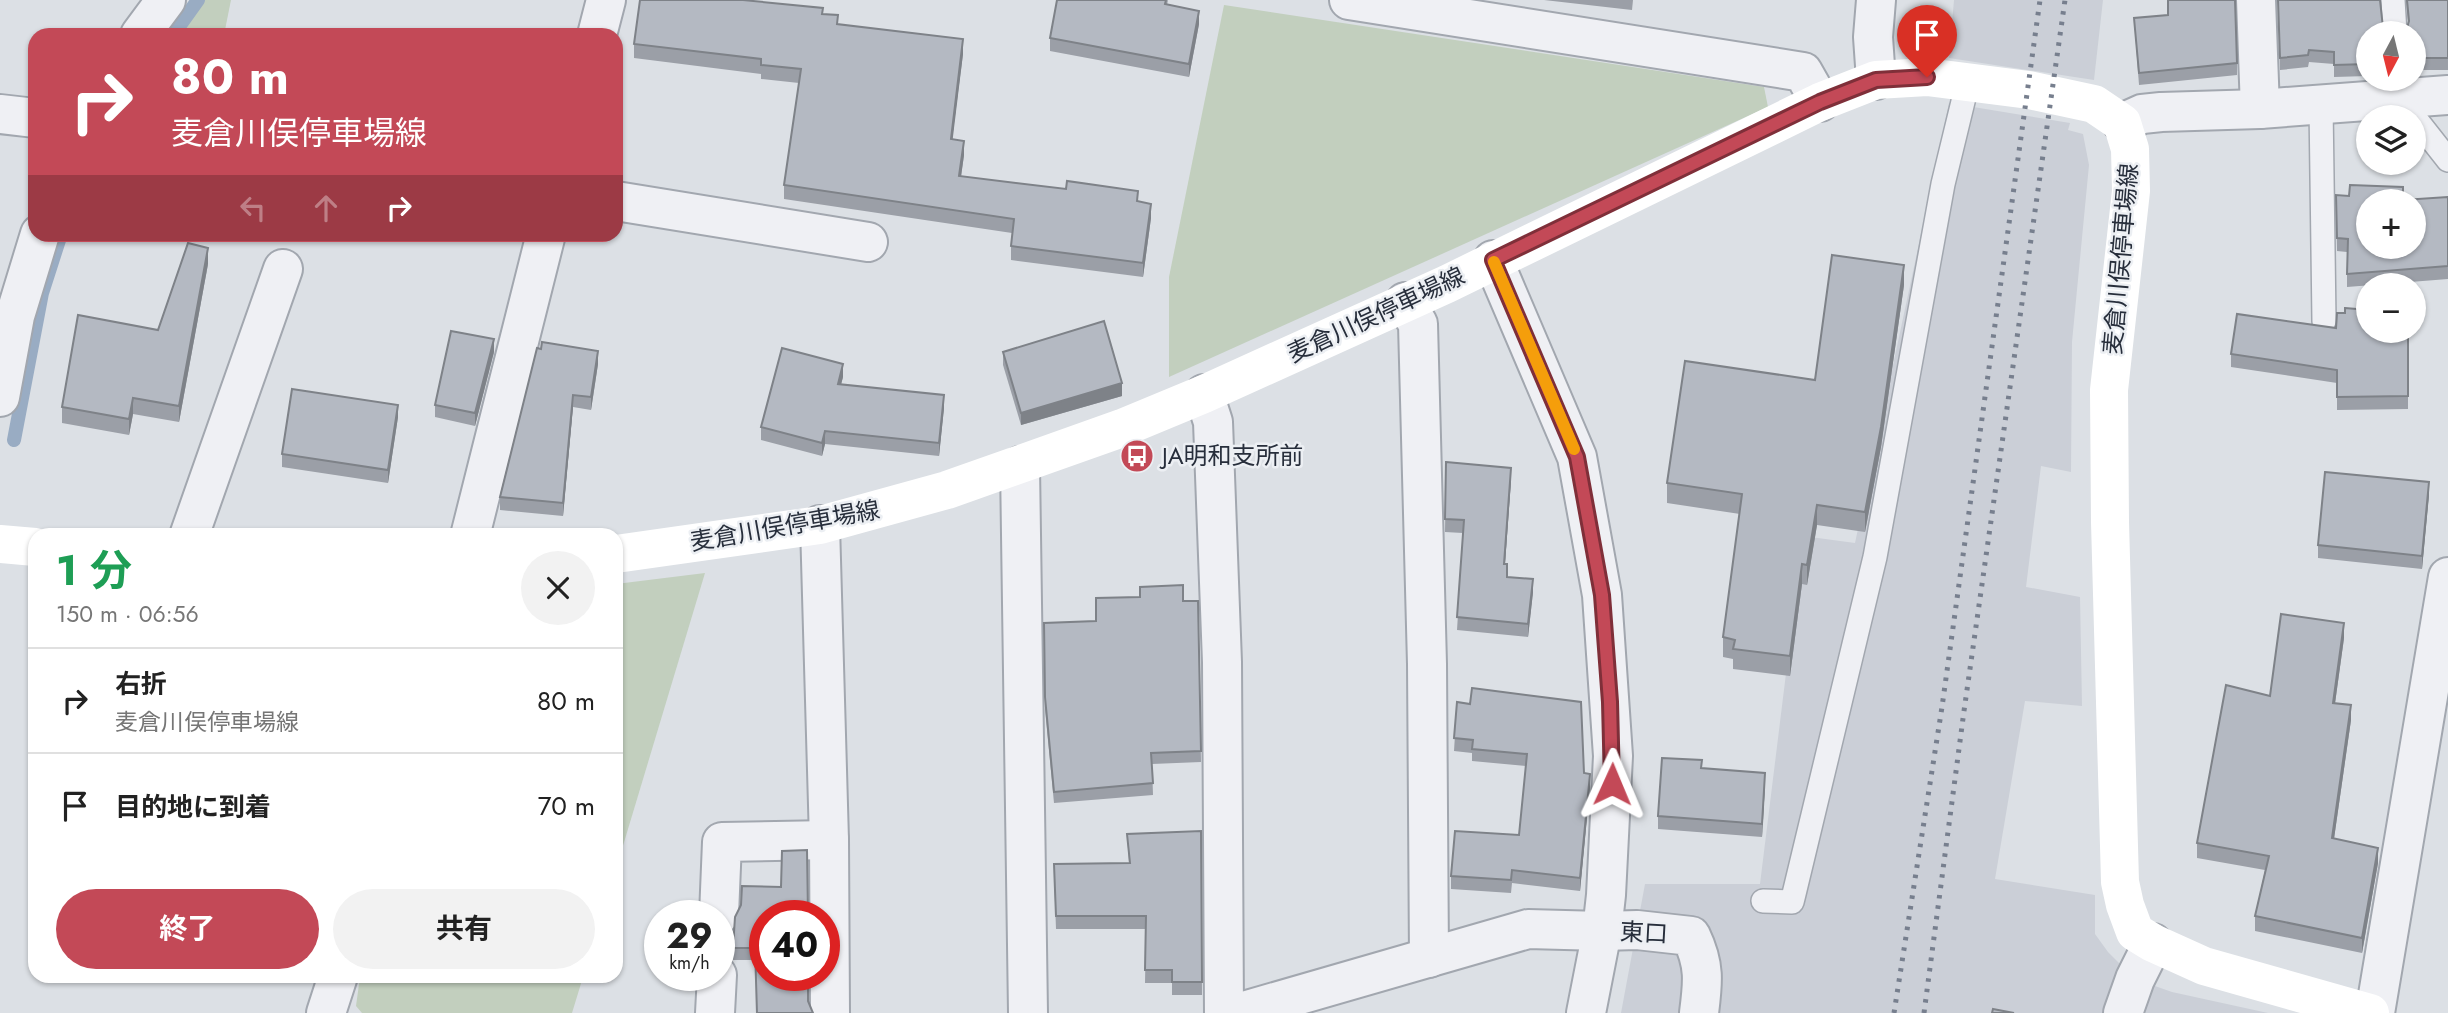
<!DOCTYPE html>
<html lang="ja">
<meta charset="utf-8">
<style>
body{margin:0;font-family:Jost,"Noto Sans JP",sans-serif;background:#f2f2f2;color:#222;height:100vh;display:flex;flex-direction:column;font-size:26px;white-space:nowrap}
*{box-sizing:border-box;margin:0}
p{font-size:23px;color:#767676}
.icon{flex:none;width:38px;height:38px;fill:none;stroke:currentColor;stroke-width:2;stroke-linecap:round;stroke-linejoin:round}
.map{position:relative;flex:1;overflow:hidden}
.panel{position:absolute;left:28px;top:528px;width:595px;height:455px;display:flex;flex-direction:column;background:#fff;border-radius:21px;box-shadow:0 2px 5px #0004}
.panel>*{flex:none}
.top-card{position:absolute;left:28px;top:28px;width:595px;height:214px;border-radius:21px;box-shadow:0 2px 5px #0004;background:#c34957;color:#fff;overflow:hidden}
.needle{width:46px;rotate:187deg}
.buttons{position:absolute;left:2356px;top:21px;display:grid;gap:14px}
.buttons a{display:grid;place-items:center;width:70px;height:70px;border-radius:50%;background:#fff;box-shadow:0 2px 5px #0004;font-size:35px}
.speed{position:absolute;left:644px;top:900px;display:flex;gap:14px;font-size:35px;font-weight:700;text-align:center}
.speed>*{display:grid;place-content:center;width:91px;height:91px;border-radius:50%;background:#fff;box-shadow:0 2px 5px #0004;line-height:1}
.speed small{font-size:18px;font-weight:400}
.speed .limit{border:10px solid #d22;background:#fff;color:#111}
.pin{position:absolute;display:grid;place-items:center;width:60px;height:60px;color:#fff;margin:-72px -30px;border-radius:50% 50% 50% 0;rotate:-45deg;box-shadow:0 0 7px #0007}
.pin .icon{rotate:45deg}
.me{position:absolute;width:77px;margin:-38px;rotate:1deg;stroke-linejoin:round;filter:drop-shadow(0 0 5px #0008)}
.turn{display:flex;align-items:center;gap:24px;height:147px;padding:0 28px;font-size:32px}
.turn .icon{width:91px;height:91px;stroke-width:2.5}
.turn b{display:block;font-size:49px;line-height:60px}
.lanes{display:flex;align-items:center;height:66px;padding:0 28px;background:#0003;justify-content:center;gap:35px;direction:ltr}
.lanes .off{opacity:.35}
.round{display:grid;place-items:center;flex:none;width:74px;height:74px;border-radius:37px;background:#f2f2f2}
.overview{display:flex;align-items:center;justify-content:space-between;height:119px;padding:0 28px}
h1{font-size:42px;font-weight:700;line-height:52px;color:#1e9e55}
.primary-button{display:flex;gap:14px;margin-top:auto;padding:14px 28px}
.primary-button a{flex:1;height:80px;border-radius:42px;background:#c34957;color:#fff;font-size:28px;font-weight:700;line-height:80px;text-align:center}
.primary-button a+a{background:#f2f2f2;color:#222}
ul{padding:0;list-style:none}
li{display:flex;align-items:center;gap:21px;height:105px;padding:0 28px;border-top:2px solid #e0e0e0}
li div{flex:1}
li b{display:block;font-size:26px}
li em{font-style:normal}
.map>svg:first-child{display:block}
.built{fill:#cbcfd7}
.green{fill:#c2cfbe}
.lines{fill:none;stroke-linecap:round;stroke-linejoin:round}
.stream{stroke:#99acc3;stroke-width:14}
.service-casing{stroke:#a2a7af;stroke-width:26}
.minor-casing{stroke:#a2a7af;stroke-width:42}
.tertiary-casing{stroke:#a2a7af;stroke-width:42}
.service{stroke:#eff0f4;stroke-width:23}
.minor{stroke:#eff0f4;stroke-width:38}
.tertiary{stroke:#eff0f4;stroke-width:38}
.secondary{stroke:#fff;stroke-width:38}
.rail{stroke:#777f8e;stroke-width:5;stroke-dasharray:3.5 7;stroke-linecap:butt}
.wall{fill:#9b9fa7}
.shaded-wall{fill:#7e8288}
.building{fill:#b4b9c2;stroke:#7e8288;stroke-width:2;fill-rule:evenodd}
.route-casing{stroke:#7f2f39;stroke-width:18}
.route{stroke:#c34957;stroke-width:12}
.slow{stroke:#f59e0b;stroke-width:12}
.labels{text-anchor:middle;stroke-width:5;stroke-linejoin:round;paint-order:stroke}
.street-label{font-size:24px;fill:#272e3b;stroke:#eceff3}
.poi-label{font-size:24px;fill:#272e3b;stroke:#eceff3;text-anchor:start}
</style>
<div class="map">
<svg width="2448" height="1013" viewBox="0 0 2448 1013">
<rect width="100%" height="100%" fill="#dce0e5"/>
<g class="built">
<polygon points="1954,0 2103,0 2094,80 1949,58"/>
<polygon points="1949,103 2070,123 2068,130 2083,134 2089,165 2072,342 2071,472 2041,466 2026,587 2080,597 2082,706 2025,701 1995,879 2095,895 2095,934 2108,952 2135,979 2172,992 2268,1013 1621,1013 1645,884 1760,884 1803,536 1855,543"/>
</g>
<g class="green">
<polygon points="203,0 231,0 224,35 176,35"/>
<polygon points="1224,5 1764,87 1768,107 1169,377 1169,277"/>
<polygon points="705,573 616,869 616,584"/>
<polygon points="360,977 360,976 583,977 572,1013 362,1013 356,1006"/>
</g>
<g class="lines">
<g class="stream">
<polyline points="173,35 198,0"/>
<polyline points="14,440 42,293 61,234"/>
</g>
<defs>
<g id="service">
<polyline points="2393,0 2395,33"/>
<polyline points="2398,79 2400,99 2448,160"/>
<polyline points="2321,105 2324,321"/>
<polyline points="1763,901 1792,902 1794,894 1875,557 1943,184 1968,81"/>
</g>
<g id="minor">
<polyline points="1349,0 1803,72 1820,102"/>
<polyline points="2256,0 2260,109"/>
<polyline points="140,35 166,0"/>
<polyline points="597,35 606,0"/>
<polyline points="1876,80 1873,37 1876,0"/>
<polyline points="0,114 35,118"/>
<polyline points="2122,123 2142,114 2161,112 2260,109 2448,95"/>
<polyline points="616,201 868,242"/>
<polyline points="1405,302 1418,324 1427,664 1429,958"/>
<polyline points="1204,394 1213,422 1222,662 1224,1013"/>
<polyline points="0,397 15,316 40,234"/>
<polyline points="1020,466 1028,1013"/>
<polyline points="820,525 829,840 830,1013"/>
<polyline points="189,536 283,269"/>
<polyline points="470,536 546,234"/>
<polyline points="719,915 722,842 829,840"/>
<polyline points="326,1013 338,976"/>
<polyline points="715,1013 717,975"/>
<polyline points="1237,1013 1528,929 1602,931"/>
<polyline points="2375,1013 2448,577"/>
</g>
<g id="tertiary">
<polyline points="1493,260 1577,457 1602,595 1613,756 1606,895 1602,931 1586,1013"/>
<path d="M1602 931 1637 930 1691 936C1705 965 1703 982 1699 1013"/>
<polyline points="2123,1013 2135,979 2153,943"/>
</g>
</defs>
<use href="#service" class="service-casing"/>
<use href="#minor" class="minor-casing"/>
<use href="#tertiary" class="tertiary-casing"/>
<use href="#service" class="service"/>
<use href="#minor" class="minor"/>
<use href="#tertiary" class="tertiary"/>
<g class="secondary">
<polyline points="0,544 35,547"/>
<polyline points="616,554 820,525 947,490 1122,428 1204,394 1447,284 1820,102 1876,80 1927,77 2029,90 2094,104 2122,123 2130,149 2131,191 2109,390 2110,522 2120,882 2125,905 2135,932 2153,943 2204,966 2370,1013"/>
</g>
<g class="rail">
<polyline points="1894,1013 1942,707 2040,0"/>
<polyline points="1924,1013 1964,711 2065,0"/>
</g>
</g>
<g class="wall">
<polygon points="1168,0 1167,5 1199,24 1189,77 1050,51 1050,38"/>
<polygon points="1544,0 1633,0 1632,10"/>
<polygon points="2278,0 2368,33 2368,76 2334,77 2334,64 2309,62 2308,67 2280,70"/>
<polygon points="2406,0 2448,0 2448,70 2413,70 2413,33 2407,28 2408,24"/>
<polygon points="823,14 838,24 963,54 952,139 964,155 961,176 1138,201 1151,218 1143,277 1011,260 1011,246 1012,233 784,199 784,185 799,83 761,79 761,74 634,58 634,44"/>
<polygon points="2168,15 2237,63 2237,75 2139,85 2134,18"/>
<polygon points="2336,195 2403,200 2448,197 2448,279 2347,287 2347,252 2337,251"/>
<polygon points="208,264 179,422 133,414 129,435 62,423 62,407 158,330"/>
<polygon points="1904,285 1881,447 1865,532 1817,525 1807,585 1802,584 1790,676 1733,669 1733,659 1723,657 1723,637 1740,514 1667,503 1667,483 1815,380"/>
<polygon points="2336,328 2408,331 2408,409 2337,410 2337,383 2231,367 2231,354"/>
<polygon points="541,349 598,364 591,410 573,407 563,516 500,510 500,497"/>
<polygon points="494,352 475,426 435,417 435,405"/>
<polygon points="1003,352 1122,396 1021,425 1003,365"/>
<polygon points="843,377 841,384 944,408 939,456 825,444 822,456 761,440 761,427"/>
<polygon points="398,417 388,483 282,467 282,454"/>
<polygon points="1446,462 1511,480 1505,564 1507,577 1533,592 1528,637 1457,630 1463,533 1445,532"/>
<polygon points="2429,495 2422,569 2318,558 2318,545"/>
<polygon points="1183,601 1198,601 1201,762 1152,764 1153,795 1054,803 1045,709 1044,623 1096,621"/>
<polygon points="2344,638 2335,703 2351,720 2334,838 2378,863 2362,953 2255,931 2255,916 2265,870 2197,858 2197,843 2270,696"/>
<polygon points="1457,702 1584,773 1590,786 1580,891 1512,883 1511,893 1451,889 1451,876 1519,835 1526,766 1472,761 1472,753 1454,751"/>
<polygon points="1702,768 1765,785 1762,837 1658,829 1658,816"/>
<polygon points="1201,831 1202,995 1172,995 1172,983 1145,983 1146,929 1056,929 1054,876 1129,863 1127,834"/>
<polygon points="735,917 808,1001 755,960 733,960"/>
</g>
<g class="shaded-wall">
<polygon points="1199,11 1199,24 1189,77 1189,64"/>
<polygon points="963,39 963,54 951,153 951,139"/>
<polygon points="964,141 964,155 959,191 959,176"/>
<polygon points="1151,204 1151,218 1143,277 1143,263"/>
<polygon points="208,248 208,264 179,422 179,406"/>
<polygon points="1904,265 1904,285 1881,447 1865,532 1865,512"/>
<polygon points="494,339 494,352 475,426 475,413"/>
<polygon points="598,351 598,364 591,410 591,397"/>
<polygon points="843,364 843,377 838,396 838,384"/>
<polygon points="1122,383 1122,396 1021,425 1021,413"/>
<polygon points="573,395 573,407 563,516 563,503"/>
<polygon points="944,395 944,408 939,456 939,443"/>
<polygon points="133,398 133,414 129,435 129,419"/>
<polygon points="398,405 398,417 388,483 388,470"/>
<polygon points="825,431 825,444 822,456 822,443"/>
<polygon points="1511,468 1511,480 1504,577 1504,564"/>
<polygon points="2429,482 2429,495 2422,569 2422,556"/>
<polygon points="1817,505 1817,525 1807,585 1807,565"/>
<polygon points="1802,564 1802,584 1790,676 1790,656"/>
<polygon points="1533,579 1533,592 1528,637 1528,624"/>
<polygon points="2344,623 2344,638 2333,718 2333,703"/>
<polygon points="2351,705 2351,720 2332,853 2332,838"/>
<polygon points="1765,773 1765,785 1762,837 1762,824"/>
<polygon points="1590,774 1590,786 1580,891 1580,878"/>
<polygon points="2378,848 2378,863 2362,953 2362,938"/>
</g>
<g class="building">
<polygon points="640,0 743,0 823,8 822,14 838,15 837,24 963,39 951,139 964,141 959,176 1066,189 1067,181 1138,191 1137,201 1151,204 1143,263 1011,246 1014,219 784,185 801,69 761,65 761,59 634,44"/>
<polygon points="1057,0 1166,0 1165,4 1199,11 1189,64 1050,38"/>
<polygon points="2168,0 2235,0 2237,63 2139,73 2134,18 2168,15"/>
<polygon points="2278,0 2380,0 2383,28 2388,33 2368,33 2368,64 2334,65 2334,52 2309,50 2308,55 2280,58"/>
<polygon points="2407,0 2448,0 2448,58 2413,58 2413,33 2399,33 2407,28 2409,21"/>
<path d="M2350 185 2403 187V200L2448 197V266L2347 274 2348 239 2337 238 2336 195 2349 196ZM2368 201H2413V247H2368Z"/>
<polygon points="188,243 208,248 179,406 133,398 129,419 62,407 78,315 158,330"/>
<polygon points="1832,255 1904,265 1881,427 1865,512 1817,505 1807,565 1802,564 1790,656 1733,649 1735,640 1723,637 1742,494 1667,483 1685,361 1815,380"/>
<polygon points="2345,308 2368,310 2368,331 2408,331 2408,396 2337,397 2337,370 2231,354 2237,314 2336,328 2337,313 2345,313"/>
<polygon points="1104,321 1122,383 1021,413 1003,352"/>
<polygon points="451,331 494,339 475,413 435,405"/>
<polygon points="542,342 598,351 591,397 573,395 563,503 500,497 537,348 541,349"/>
<polygon points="782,348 843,364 838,384 944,395 939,443 825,431 822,443 761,427"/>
<polygon points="292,389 398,405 388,470 282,454"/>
<polygon points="1446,462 1511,468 1504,564 1507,564 1507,577 1533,579 1528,624 1457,617 1464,520 1445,519"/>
<polygon points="2325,472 2429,482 2422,556 2318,545"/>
<polygon points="1183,585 1183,601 1198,601 1201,751 1151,753 1153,783 1054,792 1045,697 1044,623 1096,621 1096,598 1140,597 1140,587"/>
<polygon points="2281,614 2344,623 2333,703 2351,705 2332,838 2378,848 2362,938 2255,916 2269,856 2197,843 2226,685 2270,696"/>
<polygon points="1472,688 1581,702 1584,773 1590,774 1580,878 1512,870 1511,880 1451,876 1455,831 1519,835 1527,754 1472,749 1473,740 1454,738 1457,702 1470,704"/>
<polygon points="1662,758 1702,760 1701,768 1765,773 1762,824 1658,816"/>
<polygon points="1201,831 1202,982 1172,982 1172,970 1145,970 1146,916 1056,916 1054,864 1130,863 1127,834"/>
<polygon points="807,850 808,915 765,915 765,975 808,975 808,1001 813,1013 757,1013 755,948 733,948 735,917 741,905 742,886 781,887 782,851"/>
<polygon points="1993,1009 2014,1013 1992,1013"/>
</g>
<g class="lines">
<defs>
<polyline id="route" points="1612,784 1610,702 1602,595 1577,457 1493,260 1820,102 1876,80 1927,77"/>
</defs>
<use href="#route" class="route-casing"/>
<use href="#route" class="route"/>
<polyline class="slow" points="1494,262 1574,449"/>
</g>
<defs>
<symbol id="bus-disc" viewBox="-11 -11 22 22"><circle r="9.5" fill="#c34957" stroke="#eceff3"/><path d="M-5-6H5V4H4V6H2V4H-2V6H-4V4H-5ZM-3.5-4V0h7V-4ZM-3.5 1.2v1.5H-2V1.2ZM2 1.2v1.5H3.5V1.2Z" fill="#fff"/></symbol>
</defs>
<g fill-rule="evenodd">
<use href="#bus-disc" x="1118" y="437" width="38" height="38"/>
</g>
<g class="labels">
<g class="street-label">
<text transform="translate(2121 259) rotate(-85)" y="8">麦倉川俣停車場線</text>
<text transform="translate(1376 315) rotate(-25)" y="8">麦倉川俣停車場線</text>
<text transform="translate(785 526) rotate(-10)" y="8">麦倉川俣停車場線</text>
<text transform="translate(1644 933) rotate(3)" y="8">東口</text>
</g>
<g class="poi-label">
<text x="1162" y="464">JA明和支所前</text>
</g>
</g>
</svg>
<div class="buttons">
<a><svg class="needle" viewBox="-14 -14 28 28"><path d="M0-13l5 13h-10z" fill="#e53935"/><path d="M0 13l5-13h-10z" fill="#767676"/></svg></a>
<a><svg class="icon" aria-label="layers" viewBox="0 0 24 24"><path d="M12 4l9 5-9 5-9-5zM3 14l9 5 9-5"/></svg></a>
<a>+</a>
<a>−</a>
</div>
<div class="speed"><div>29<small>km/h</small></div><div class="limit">40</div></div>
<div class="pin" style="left:1927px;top:77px;background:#d93025"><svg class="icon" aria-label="arrive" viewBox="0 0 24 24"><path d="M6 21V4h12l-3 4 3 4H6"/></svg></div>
<svg class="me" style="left:1612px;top:784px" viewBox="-20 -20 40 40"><path d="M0-17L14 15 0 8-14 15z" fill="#c34957" stroke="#fff" stroke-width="4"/></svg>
<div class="top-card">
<div class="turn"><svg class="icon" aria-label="right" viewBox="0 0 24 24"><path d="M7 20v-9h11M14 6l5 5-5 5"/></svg><div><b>80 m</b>麦倉川俣停車場線</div></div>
<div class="lanes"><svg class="icon off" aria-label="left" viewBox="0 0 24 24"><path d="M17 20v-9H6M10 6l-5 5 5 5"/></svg><svg class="icon off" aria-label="ahead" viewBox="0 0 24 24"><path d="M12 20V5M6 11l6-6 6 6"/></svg><svg class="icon" aria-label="right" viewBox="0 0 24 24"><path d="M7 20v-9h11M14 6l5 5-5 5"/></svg></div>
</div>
<section class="panel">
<div class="overview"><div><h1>1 分</h1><p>150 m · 06:56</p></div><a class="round"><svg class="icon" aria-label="close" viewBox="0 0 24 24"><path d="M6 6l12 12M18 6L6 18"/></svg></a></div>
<ul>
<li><svg class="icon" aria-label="right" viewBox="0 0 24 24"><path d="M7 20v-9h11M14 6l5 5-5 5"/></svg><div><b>右折</b><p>麦倉川俣停車場線</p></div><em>80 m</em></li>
<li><svg class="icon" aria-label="arrive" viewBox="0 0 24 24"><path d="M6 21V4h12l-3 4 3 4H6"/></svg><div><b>目的地に到着</b></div><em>70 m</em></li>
</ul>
<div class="primary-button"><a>終了</a><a>共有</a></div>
</section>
</div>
